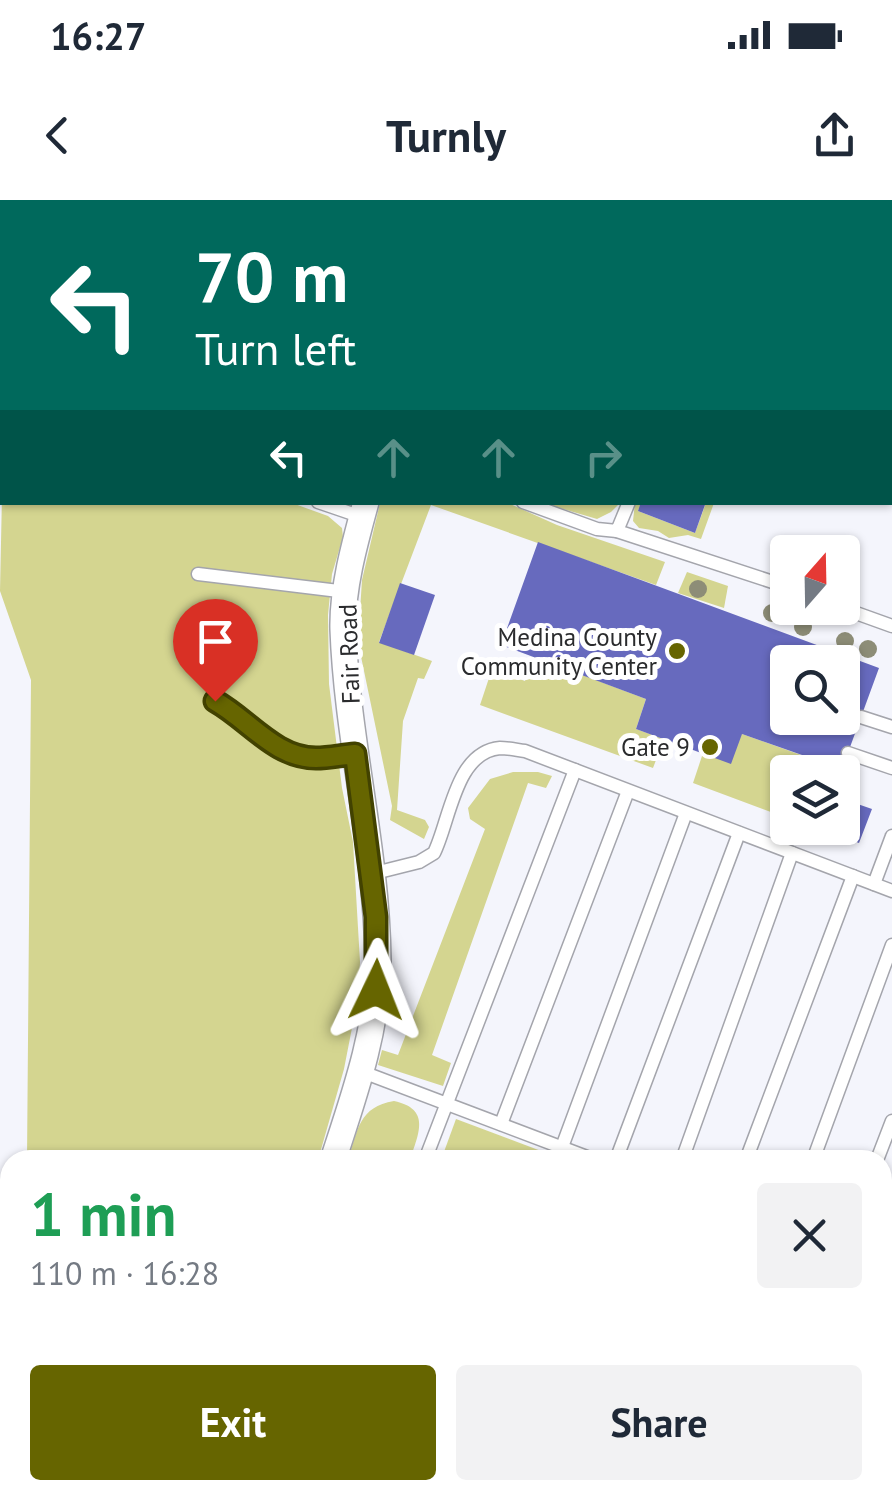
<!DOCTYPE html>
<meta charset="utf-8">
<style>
body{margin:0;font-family:"PT Sans",sans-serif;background:#f2f2f3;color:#1f2937;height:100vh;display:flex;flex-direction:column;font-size:38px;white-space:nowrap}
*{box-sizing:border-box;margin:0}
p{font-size:32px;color:#747a83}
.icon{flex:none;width:55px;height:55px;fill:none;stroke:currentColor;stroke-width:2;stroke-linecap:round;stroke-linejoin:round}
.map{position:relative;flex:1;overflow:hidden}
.panel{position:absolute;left:0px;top:950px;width:892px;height:350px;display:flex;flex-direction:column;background:#fff;border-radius:30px 30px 0 0;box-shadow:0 2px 8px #0004}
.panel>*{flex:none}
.banner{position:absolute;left:0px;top:0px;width:892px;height:305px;box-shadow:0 2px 8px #0004;background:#00695c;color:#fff;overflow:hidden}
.needle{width:65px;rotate:20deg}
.fabs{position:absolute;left:770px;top:335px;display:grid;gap:20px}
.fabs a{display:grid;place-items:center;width:90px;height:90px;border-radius:10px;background:#fff;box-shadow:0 2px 8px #0004;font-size:50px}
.pin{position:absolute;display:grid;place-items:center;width:85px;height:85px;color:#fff;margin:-102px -42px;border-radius:50% 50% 50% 0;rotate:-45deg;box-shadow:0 0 10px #0007}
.pin .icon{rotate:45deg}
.me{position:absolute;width:110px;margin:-55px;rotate:2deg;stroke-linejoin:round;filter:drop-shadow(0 0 8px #0008)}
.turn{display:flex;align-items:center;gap:35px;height:210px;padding:0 30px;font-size:45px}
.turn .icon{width:130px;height:130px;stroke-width:2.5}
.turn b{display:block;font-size:70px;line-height:85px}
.lanes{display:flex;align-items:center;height:95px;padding:0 30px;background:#0003;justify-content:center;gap:50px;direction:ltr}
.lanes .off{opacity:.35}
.round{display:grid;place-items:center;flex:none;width:105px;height:105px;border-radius:10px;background:#f2f2f3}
.summary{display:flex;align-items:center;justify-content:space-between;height:170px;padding:0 30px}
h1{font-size:60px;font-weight:800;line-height:75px;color:#1e9e55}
.cta{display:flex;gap:20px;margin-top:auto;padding:20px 30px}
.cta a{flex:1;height:115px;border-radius:10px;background:#666500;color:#fff;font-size:40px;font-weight:800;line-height:115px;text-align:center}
.cta a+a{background:#f2f2f3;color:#1f2937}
.status{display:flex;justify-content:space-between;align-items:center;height:70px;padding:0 50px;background:#fff;direction:ltr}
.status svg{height:28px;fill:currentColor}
header{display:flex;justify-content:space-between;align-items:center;height:130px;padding:0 30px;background:#fff;font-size:45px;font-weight:800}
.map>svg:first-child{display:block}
.green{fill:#d4d590}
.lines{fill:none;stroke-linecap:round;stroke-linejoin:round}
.stream{stroke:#c9ca62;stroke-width:8}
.building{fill:#676abe;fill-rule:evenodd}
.lane-casing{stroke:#a4a5ac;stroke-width:15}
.street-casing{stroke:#a4a5ac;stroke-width:28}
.lane{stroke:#fff;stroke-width:12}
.street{stroke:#fff;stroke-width:25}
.tree{fill:#8d8d77}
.route-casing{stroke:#424200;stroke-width:25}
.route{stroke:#666500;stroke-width:18}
.poi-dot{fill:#666500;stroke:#fff;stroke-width:4}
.labels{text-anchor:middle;stroke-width:10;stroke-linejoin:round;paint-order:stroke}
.poi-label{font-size:25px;fill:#2a2b2d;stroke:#fff;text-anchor:end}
.street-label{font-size:25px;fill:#2a2b2d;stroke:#fff}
</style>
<div class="status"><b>16:27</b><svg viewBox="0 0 49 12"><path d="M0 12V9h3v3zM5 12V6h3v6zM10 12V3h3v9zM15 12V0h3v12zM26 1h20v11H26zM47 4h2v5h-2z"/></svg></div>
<header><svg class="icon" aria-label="back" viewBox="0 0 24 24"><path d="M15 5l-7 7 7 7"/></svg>Turnly<svg class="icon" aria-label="share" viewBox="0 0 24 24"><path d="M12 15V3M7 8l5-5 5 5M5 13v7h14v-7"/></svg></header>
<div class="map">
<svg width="892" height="1300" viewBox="0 0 892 1300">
<rect width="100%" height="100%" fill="#f4f5fc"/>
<g class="green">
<polygon points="0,0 428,0 2,2 2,128"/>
<polygon points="2,295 2,302 292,303 328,316 342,328 343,337 332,374 328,415 329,484 342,588 353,642 360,762 358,797 344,869 318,960 27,960 31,480 0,391"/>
<polygon points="380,303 508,303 557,325 665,362 656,385 431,305 379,442 432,461 424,479 418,478 403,521 397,610 425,620 429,627 424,639 390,620 392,606 358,442 362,380"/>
<polygon points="543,303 620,303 611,312 597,319"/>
<polygon points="635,303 641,303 638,311 695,333 706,303 714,303 701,339 688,335 669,338 658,331 639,328 633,321"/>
<polygon points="687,372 728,386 724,408 678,393"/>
<polygon points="535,457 646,499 636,529 664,539 653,568 480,505 492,469 525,481"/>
<polygon points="742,534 815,560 812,572 788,572 787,618 693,583 703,553"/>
<polygon points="513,572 538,572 552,576 546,588 528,583 432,855 451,863 443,886 378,865 382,850 398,855 485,629 470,619 468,608 490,579"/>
<path d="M394 901C431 909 419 933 410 960H348C358 929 359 907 394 901Z"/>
<polygon points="456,919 565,960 441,960"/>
<polygon points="883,1079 892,1083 892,1300 260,1300 260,1290 882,1290"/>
<polygon points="125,1290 234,1290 233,1300 126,1300"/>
</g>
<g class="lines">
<polyline class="stream" points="418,2 418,0"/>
</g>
<g class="building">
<polygon points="641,302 706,302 695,333 638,311"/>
<path d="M538 342 879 468 842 569 742 534 731 564 636 529 646 499 501 445ZM788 462H842V518H788Z"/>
<polygon points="400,383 435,395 414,455 379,443"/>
<polygon points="846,600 872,609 859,643 833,633 835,628 842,628"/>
</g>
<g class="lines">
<defs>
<g id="lane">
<polyline points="514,0 514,2"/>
<polyline points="871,0 876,2"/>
<polyline points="756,2 757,0"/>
<polyline points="852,2 853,0"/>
<polyline points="890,11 892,12"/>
<polyline points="890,126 892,121"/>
<polyline points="318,302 362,317"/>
<polyline points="523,302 597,329 617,331 629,302"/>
<polyline points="617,331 788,387"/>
<polyline points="198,374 347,392"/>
<polyline points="842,408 892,426"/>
<path d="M215 501C249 520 275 558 316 558 329 558 342 555 355 553"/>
<polyline points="861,517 892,527"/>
<polyline points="848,553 892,568"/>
<path d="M371 674 419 662 434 653C450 621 455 552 500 548 508 548 517 550 525 551L892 691"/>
<polyline points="874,684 892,636"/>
<polyline points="360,871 595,960"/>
<polyline points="501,924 628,591"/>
<polyline points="562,947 686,613"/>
<polyline points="425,960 575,570"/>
<polyline points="616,960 739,633"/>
<polyline points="682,960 792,653"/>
<polyline points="746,960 853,676"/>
<polyline points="813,960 892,745"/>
<polyline points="877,960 892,921"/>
<polyline points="882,1069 892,1072"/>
</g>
<g id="street">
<polyline points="447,2 447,0"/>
<path d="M333 960C354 896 378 829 378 761 377 650 347 540 343 429 342 388 355 342 366 302"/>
<polyline points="245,1300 246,1290"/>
</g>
</defs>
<use href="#lane" class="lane-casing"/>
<use href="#street" class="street-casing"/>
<use href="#lane" class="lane"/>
<use href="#street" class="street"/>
</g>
<g class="tree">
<circle cx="698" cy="389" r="9"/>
<circle cx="772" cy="413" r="9"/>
<circle cx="803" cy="427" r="9"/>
<circle cx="845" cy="441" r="9"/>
<circle cx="868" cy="449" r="9"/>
</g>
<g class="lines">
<defs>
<path id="route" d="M215 501C249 520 275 558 316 558 329 558 342 555 355 554L376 717V790"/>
</defs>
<use href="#route" class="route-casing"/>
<use href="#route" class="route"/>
</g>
<g class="poi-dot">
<circle cx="677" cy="451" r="10"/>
<circle cx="710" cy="547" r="10"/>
</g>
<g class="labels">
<g class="poi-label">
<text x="657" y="446">Medina County<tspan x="657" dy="29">Community Center</tspan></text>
<text x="690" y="556">Gate 9</text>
</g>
<g class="street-label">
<text transform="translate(349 454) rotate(-92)" y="9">Fair Road</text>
</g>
</g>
</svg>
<div class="fabs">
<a><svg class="needle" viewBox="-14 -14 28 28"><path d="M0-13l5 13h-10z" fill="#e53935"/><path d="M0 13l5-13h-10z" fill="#747a83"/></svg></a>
<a><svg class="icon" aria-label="search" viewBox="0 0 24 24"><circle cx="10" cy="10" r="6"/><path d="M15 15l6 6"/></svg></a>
<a><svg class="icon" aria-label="layers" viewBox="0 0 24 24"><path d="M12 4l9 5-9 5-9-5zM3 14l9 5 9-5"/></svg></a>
</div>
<div class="pin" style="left:215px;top:501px;background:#d93025"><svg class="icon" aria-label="arrive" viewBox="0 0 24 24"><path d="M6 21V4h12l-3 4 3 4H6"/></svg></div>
<svg class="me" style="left:376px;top:790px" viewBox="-20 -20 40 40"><path d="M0-17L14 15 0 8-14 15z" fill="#666500" stroke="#fff" stroke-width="4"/></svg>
<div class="banner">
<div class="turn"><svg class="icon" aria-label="left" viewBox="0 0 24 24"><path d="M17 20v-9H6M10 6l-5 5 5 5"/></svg><div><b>70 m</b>Turn left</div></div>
<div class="lanes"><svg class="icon" aria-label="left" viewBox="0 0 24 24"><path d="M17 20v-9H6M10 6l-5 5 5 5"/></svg><svg class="icon off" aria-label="ahead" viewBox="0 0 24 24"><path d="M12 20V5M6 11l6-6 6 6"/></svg><svg class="icon off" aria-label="ahead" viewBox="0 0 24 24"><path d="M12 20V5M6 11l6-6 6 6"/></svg><svg class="icon off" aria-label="right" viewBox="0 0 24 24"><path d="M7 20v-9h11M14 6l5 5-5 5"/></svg></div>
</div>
<section class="panel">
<div class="summary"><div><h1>1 min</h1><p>110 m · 16:28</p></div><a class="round"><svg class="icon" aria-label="close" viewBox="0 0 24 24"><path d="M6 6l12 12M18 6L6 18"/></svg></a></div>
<div class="cta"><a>Exit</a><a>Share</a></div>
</section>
</div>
